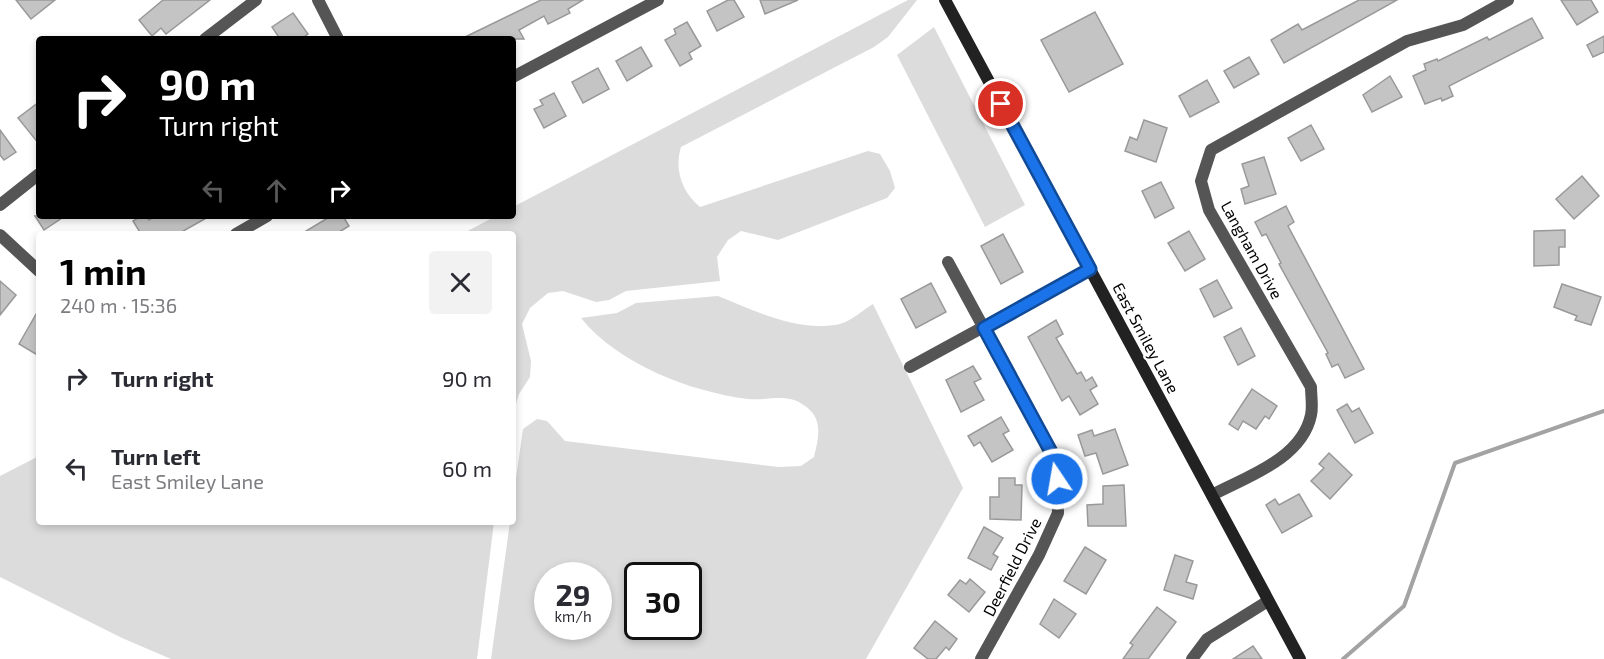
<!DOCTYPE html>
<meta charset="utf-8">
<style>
body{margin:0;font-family:"Exo 2",sans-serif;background:#f2f2f3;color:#2b2b33;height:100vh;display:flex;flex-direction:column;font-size:22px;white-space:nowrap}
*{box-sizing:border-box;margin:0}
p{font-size:20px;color:#7c7c81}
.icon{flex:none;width:33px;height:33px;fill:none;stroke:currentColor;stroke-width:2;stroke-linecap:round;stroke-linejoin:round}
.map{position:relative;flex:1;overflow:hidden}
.sheet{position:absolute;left:36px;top:231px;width:480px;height:294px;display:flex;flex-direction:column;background:#fff;border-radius:6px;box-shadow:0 3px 9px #0003}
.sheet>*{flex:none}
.hud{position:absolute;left:36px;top:36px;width:480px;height:183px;border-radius:6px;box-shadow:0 3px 9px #0003;background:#000;color:#fff;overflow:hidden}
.speed{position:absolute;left:534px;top:562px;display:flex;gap:12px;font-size:30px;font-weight:700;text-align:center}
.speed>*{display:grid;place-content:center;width:78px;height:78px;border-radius:50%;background:#fff;box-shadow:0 3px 9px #0003;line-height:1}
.speed small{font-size:15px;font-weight:400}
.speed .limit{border:3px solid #111;border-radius:9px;background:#fff;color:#111}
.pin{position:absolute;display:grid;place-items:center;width:51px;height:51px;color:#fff;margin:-26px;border:3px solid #fff;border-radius:50%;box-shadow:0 2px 6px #0007}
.me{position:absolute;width:66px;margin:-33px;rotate:348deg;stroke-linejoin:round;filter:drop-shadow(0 0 4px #0008)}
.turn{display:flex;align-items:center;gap:21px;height:126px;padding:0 24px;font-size:27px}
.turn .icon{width:78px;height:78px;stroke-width:2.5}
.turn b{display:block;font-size:42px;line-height:51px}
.lanes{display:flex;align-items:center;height:57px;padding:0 24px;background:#0003;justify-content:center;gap:30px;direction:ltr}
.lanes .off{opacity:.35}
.round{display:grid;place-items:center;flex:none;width:63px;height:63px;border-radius:6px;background:#f2f2f3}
.headline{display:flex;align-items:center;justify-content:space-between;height:102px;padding:0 24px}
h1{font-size:36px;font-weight:700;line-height:45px;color:#000}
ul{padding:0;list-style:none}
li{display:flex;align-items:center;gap:18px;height:90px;padding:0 24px}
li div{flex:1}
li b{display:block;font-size:22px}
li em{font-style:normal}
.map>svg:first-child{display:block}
.green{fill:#dcdcdc;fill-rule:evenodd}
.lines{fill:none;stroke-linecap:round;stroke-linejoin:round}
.stream{stroke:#a3a3a3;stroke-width:4}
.building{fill:#c4c4c4;stroke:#999;stroke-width:1.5}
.street{stroke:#555;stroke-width:12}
.secondary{stroke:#222;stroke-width:12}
.route-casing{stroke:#114b97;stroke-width:15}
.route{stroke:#1a73e8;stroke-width:10}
.labels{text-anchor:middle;stroke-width:4.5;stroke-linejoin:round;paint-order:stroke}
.street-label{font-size:16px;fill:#000;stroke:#fff}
</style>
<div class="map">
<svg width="1604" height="659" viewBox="0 0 1604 659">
<rect width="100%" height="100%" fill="#fff"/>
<g class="green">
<path d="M908 0H917L888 37 874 47 681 147C674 170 682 192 700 207L868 151 880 154 890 171 895 188 887 198 778 240 741 231 728 240 717 257 720 281 626 291 609 300 596 302 563 291 548 293 530 308 522 324 531 361 530 377 519 394 513 413V234H462L496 216H513V207Z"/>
<polygon points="934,27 1025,205 985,227 897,55"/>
<path d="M718 296C755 311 799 333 840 324 851 321 863 310 873 304L963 488 866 659H491L510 522H513V499L523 429 537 419 547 421 565 441 778 467 801 466 814 457C819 436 824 417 802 404 786 393 766 401 748 399 691 392 618 364 581 318L617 313 636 303ZM548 576H598V627H548ZM638 576H688V627H638Z"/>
<polygon points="39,456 39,522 494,522 477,659 171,659 122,638 0,577 0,476"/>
</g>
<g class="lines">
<polyline class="stream" points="1343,659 1404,606 1455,463 1604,411"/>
</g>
<g class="building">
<polygon points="16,0 55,0 31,19"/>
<polygon points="163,0 210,0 166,34 161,28 152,36 139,20"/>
<polygon points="541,0 583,0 568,9 570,13 548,24 544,16 519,30 524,39 461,39"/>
<polygon points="728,0 734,0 744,17 717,31 707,11"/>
<polygon points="760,0 798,0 765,14"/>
<polygon points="1359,0 1397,0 1284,63 1271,40 1298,24 1302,30"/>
<polygon points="1561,0 1591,0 1598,12 1577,25"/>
<polygon points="1095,12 1123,64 1069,92 1041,40"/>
<polygon points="293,13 308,34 301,39 280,39 272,27"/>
<polygon points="1532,18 1543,38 1449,86 1453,96 1442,101 1441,98 1425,104 1413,76 1426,70 1424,64 1437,59 1438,61 1487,37 1489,40"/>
<polygon points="687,22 701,46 689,53 692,59 680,66 665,40 676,34 674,29"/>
<polygon points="1604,36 1604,52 1593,57 1587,45"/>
<polygon points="641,47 652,66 627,81 616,61"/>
<polygon points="1249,57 1259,74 1234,88 1224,71"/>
<polygon points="598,68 609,89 583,103 572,82"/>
<polygon points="1390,76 1402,97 1372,112 1363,95"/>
<polygon points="1207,80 1219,102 1190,117 1179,96"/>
<polygon points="554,93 566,116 544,128 534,109 543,105 540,100"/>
<polygon points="39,102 39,144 18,118"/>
<polygon points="1144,120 1167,128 1156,162 1125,151 1130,137 1137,140"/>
<polygon points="1311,125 1324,149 1301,161 1288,138"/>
<polygon points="0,130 16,152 4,160 0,155"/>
<polygon points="1264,157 1276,194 1245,204 1241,189 1249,186 1242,164"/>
<polygon points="1582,176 1599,196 1574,219 1556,199"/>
<polygon points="1161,182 1174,208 1155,218 1142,191"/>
<polygon points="1286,206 1294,222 1288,226 1364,369 1345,378 1338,364 1332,367 1326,354 1328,353 1279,264 1281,263 1266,234 1262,236 1255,222"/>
<polygon points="35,216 65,216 44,230"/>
<polygon points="141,216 146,216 149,220 156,216 210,216 178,234 141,234 133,221"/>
<polygon points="331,216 343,216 349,226 336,234 301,234"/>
<polygon points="1565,230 1565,247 1559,247 1559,265 1534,266 1534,231"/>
<polygon points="1189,231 1205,259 1185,271 1168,243"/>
<polygon points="1003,234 1023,272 1001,284 981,246"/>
<polygon points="1217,280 1232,308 1214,317 1200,289"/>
<polygon points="0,281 16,295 0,315"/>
<polygon points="931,283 946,312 916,328 901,299"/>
<polygon points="1562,284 1601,297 1591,325 1575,320 1577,316 1554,307"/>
<polygon points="39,309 39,356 19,344"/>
<polygon points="1056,320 1063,334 1056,338 1077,374 1081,372 1086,381 1092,377 1097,386 1090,390 1098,404 1080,415 1069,396 1062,401 1028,337"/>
<polygon points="1241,328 1255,356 1238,365 1224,337"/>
<polygon points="973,366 981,379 974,382 984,400 961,412 946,380"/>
<polygon points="1252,389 1277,406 1269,419 1265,416 1256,429 1243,421 1238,430 1229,424"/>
<polygon points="1347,404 1352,412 1359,408 1373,433 1355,443 1337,410"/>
<polygon points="1001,417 1009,431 1003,434 1013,450 992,462 980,442 974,446 968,436"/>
<polygon points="1115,429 1128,465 1103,474 1096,453 1085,456 1078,435 1092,430 1094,436"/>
<polygon points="1329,453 1352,475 1330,499 1311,481 1324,468 1319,464"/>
<polygon points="999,478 1015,478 1015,485 1022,485 1021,520 990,519 990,497 999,497"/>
<polygon points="1124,485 1126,526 1088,526 1087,505 1103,504 1103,486"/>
<polygon points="1299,494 1312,516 1282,533 1266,505 1275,499 1279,505"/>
<polygon points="984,527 1003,538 993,554 998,557 991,570 968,558"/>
<polygon points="1085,547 1106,560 1086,594 1064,581"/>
<polygon points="1175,555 1193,561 1186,582 1197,585 1193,599 1164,590"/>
<polygon points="970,579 985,592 969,612 948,595 960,580 966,584"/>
<polygon points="1054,599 1076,614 1059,638 1040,624"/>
<polygon points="1157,607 1176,622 1148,659 1123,659 1133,645 1130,643"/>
<polygon points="935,621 957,639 949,650 946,647 936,659 928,659 914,648"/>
<polygon points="1253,646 1262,659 1233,659"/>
</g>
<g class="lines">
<g class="street">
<polyline points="318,0 338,39"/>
<polyline points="205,39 256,0"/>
<polyline points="513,77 658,0"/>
<polyline points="0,205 39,174"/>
<polyline points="236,234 267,216"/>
<polyline points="0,235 39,271"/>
<polyline points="948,262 1057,463 1058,513 1039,555 981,659"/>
<polyline points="910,367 1090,269"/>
<path d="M1212 495C1246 477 1302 459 1311 415 1313 407 1311 396 1311 387L1209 210 1201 181 1211 150 1407 41 1463 25 1508 0"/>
<polyline points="1192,659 1207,639 1268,601"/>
</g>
<polyline class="secondary" points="945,0 1300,659"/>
</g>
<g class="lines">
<defs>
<polyline id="route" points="1001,104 1090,269 984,328 1057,463 1057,479"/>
</defs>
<use href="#route" class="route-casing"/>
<use href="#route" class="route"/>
</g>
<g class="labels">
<g class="street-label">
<text transform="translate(1252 250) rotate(61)" y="6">Langham Drive</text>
<text transform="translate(1146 338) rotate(62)" y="6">East Smiley Lane</text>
<text transform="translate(1012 567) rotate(-63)" y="6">Deerfield Drive</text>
</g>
</g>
</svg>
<div class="speed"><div>29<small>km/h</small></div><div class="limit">30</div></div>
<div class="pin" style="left:1001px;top:104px;background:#d93025"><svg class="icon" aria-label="arrive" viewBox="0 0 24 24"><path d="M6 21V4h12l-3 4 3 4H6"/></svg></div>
<svg class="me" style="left:1057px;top:479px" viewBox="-20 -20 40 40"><circle r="17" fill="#1a73e8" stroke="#fff" stroke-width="3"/><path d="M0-11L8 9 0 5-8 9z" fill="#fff"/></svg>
<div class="hud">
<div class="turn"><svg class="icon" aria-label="right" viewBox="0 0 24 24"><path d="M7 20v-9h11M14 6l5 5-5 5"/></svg><div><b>90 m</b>Turn right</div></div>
<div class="lanes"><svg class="icon off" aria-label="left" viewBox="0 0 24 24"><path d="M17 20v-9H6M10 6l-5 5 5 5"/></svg><svg class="icon off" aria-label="ahead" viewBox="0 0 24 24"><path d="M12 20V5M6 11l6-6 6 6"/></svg><svg class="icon" aria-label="right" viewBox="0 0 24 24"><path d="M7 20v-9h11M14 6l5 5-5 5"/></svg></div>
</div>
<section class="sheet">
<div class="headline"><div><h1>1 min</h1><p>240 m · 15:36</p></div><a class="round"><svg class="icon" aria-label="close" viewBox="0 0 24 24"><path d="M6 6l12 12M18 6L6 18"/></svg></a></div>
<ul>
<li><svg class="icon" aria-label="right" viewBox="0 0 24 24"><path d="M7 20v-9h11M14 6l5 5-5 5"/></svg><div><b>Turn right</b></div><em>90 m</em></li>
<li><svg class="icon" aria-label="left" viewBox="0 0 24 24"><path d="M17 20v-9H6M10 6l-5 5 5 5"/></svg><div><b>Turn left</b><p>East Smiley Lane</p></div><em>60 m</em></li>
</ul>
</section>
</div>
